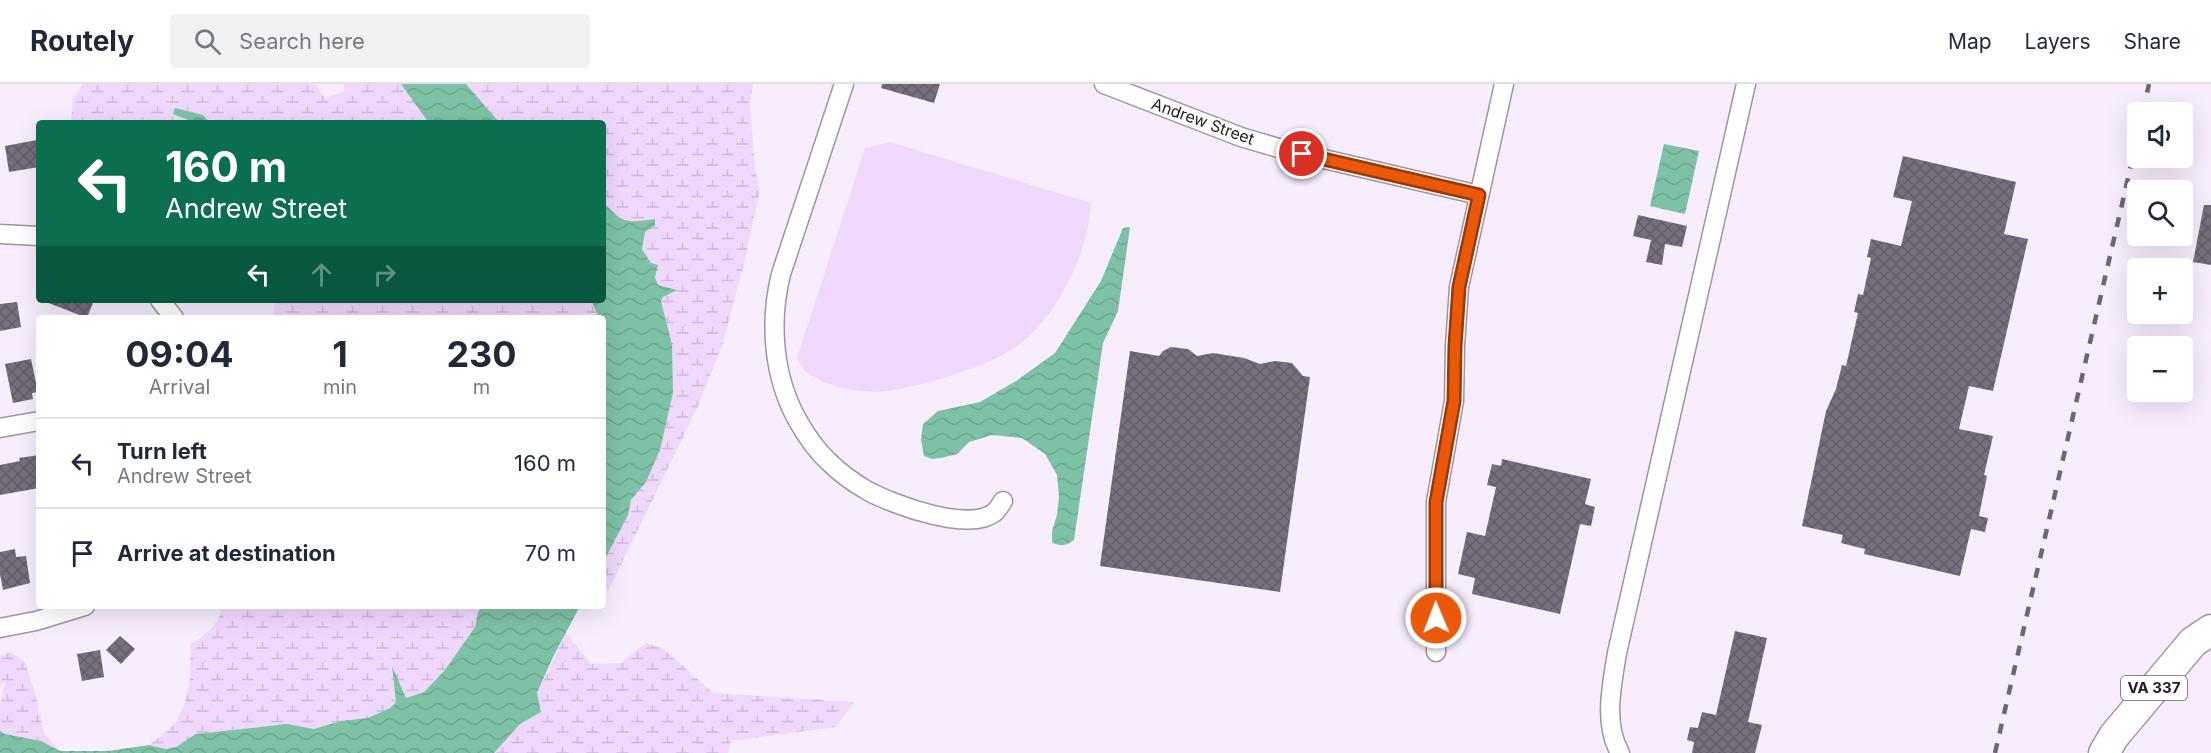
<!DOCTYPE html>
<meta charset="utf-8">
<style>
body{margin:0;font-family:Inter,sans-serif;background:#f2f2f3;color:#1f2937;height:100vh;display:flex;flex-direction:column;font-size:22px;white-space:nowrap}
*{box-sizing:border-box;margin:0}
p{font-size:20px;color:#747a83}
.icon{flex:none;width:33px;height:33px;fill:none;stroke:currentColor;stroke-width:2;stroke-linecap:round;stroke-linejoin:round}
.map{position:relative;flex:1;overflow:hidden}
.details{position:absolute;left:36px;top:231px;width:570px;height:294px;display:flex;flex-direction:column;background:#fff;border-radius:6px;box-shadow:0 6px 24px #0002}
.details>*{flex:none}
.hud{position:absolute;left:36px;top:36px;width:570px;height:183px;border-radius:6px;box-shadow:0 6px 24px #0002;background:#0b6e4f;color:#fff;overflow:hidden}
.controls{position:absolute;left:2127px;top:18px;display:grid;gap:12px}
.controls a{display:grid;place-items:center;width:66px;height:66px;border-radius:6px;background:#fff;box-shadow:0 6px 24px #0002;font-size:30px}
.pin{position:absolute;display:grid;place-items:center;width:51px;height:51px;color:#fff;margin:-26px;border:3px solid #fff;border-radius:50%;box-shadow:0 2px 6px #0007}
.me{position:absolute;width:66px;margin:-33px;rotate:359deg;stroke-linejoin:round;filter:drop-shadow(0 0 4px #0008)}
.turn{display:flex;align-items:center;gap:21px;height:126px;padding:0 30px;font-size:27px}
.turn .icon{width:78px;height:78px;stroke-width:2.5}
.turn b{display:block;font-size:42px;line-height:51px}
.lanes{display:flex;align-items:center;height:57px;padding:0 30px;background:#0003;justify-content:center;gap:30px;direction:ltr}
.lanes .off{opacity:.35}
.eta{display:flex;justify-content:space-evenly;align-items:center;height:102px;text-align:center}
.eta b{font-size:36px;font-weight:700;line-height:42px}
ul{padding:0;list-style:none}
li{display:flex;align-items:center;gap:18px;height:90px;padding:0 30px;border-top:2px solid #e0e1e3}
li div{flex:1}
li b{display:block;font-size:22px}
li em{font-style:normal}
header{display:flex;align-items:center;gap:36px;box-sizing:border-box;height:84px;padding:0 30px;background:#fff;border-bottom:2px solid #e0e1e3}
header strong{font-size:28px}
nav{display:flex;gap:33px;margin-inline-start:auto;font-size:21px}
.search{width:420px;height:54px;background:#f2f2f3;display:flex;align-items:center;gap:15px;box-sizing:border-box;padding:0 21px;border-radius:6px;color:#747a83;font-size:22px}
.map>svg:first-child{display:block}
.wetland{fill:url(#wetland-marsh)}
.pitch{fill:#f0d8fd}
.water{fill:url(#water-waves)}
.building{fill:url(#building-cross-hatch)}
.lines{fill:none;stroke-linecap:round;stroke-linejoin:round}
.minor-casing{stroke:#9e94a3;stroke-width:21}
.primary-casing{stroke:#9e94a3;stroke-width:33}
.minor{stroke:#fff;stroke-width:18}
.primary{stroke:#fff;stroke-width:30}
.rail{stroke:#6c6770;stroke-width:4.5;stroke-dasharray:10 10;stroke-linecap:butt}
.route-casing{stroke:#983908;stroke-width:15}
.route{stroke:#ea580c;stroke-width:10}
.labels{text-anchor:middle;stroke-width:4.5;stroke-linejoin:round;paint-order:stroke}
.shield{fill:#fff;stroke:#626064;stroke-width:1.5}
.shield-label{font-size:15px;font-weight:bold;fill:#1f1c21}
.street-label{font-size:16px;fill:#1f1c21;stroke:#fff}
</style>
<header>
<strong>Routely</strong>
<div class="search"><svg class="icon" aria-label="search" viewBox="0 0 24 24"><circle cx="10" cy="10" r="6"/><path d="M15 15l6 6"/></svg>Search here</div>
<nav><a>Map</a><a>Layers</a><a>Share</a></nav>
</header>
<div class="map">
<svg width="2211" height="669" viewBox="0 0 2211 669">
<defs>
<pattern id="wetland-marsh" width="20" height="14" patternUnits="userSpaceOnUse" patternTransform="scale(1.5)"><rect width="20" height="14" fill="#f0d8fd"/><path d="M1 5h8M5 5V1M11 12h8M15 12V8" fill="none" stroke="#cdb9d9"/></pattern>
<pattern id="water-waves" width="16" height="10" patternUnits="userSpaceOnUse" patternTransform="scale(1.5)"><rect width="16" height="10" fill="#7ec2a5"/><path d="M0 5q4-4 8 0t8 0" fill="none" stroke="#6ca68e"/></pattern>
<pattern id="building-cross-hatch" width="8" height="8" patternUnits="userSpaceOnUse" patternTransform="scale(1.5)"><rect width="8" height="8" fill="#786f7c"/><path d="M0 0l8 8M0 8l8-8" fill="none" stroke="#625a65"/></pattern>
</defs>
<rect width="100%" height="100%" fill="#f7edfd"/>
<g class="wetland">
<polygon points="83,0 315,0 325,14 344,8 344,0 401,0 429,39 210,39 203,31 175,24 173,30 196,39 71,39 73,15"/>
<path d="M466 0H753L750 22 755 86 760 105 746 171 723 259 698 322 609 505H603V479L628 431 631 416 646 398 660 366 673 309 672 260 661 217 662 213 676 206 658 201 651 179 642 165 645 148 655 142C627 138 622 139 603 118V39L499 38Z"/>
<polygon points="275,216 591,216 599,234 273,234"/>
<path d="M222 522H482L478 528 475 543 445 586 424 608 406 614 392 585 396 618 390 624 368 634 341 637 314 645 287 640 196 650 176 663 166 665 149 661C156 655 165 650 171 643 191 622 191 588 190 561 204 552 220 540 222 522Z"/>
<polygon points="566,549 591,580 621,579 646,559 664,565 713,609 854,618 836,643 731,657 728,669 494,669 520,640 541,628 537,610"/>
<polygon points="11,568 25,578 36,612 44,649 60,667 41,657 5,650 0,647 0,620 6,596 0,603 0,572"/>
</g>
<path class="pitch" d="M890 58 1091 119C1088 168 1061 224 1024 257 996 281 924 302 887 307 865 310 825 303 808 289 803 286 800 279 797 274L865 64Z"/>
<g class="water">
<polygon points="401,0 466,0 499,38 504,39 429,39"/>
<polygon points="175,24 203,31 210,39 196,39 173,30"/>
<polygon points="1664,60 1699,67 1685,130 1650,122"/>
<path d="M603 118C624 140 625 139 655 135V142L645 148 642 165 651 179 658 181 655 193 658 201 677 206 663 213 661 217 672 260 673 309 660 366 646 398 631 416 628 431 603 479V234H599L591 216H603Z"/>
<path d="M1130 143 1118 227 1103 259 1074 456C1066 462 1061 463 1052 458V447L1057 431 1059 413 1057 391 1045 370 1022 354 992 351 969 358 957 370 941 374 932 375 924 372 921 355 923 340 938 327 980 318 1016 297 1055 269 1101 197 1123 144Z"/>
<polygon points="482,522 580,522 553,573 537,609 541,628 520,640 494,669 0,669 0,647 5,650 41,657 60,667 108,667 149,661 166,665 176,663 196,650 287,640 314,645 341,637 368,634 390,624 396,618 392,582 406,614 424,608 445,586 475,543 478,528"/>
</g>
<g class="building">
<polygon points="882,0 940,0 934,19 881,4"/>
<polygon points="37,56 39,83 9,88 5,62"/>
<polygon points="1903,72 2016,98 2004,150 2028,155 1993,307 1969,302 1959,345 1993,352 1984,391 1987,392 1979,432 1988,434 1985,448 1971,445 1960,492 1864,470 1865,465 1841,459 1843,451 1802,442 1826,327 1836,305 1842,281 1846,282 1858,229 1854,228 1858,210 1863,211 1871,174 1867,173 1871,155 1901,162 1912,117 1893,113"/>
<polygon points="2204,121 2211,121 2211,181 2193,178"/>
<polygon points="1638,131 1687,142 1682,163 1665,160 1662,181 1646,178 1651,156 1633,152"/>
<polygon points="41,216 94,216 87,234"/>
<polygon points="17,218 21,243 0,247 0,220"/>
<polygon points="1171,263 1188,265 1197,272 1213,269 1244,274 1260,280 1275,277 1292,279 1303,292 1310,293 1280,508 1100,482 1130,267 1159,272 1163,267"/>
<polygon points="31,275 38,308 32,309 33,315 13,319 5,280"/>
<polygon points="39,371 39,404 0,411 0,381 20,377 19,374"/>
<polygon points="1502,375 1591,395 1585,420 1595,423 1591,442 1580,440 1560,530 1472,510 1475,494 1458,490 1467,448 1485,452 1496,403 1487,401 1492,380 1501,382"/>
<polygon points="15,465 16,473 26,472 30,499 3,506 0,490 0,468"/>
<polygon points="1735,547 1767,554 1748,638 1762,641 1755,669 1692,669 1694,658 1687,656 1690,643 1698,644 1702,628 1716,631"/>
<polygon points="120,552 135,565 121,580 106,566"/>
<polygon points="100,566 104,593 82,597 77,570"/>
</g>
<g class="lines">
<defs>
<g id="minor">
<path d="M844 0 781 190C769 238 773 293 798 337 806 351 816 366 828 377 840 389 854 399 868 407 894 421 970 449 995 428 998 425 1001 420 1003 417"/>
<polyline points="1104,0 1241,53 1285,66 1479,111"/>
<polyline points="0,150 39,152"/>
<polyline points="160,216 174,234"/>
<polyline points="0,344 39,337"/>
<polyline points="0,544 36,537 85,522"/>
<polyline points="1436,568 1436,418 1454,317 1455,262 1459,203 1504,0"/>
<path d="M1620 669C1603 639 1612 601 1617 569L1746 0"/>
</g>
<polyline id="primary" points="2104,669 2114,652 2193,558 2211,546"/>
</defs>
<use href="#minor" class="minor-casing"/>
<use href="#primary" class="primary-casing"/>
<use href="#minor" class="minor"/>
<use href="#primary" class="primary"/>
<g class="rail">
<polyline points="2143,28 2149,0"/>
<polyline points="1995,669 2138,51"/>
</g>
</g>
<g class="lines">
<defs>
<polyline id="route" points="1302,70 1479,111 1459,203 1455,262 1454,317 1436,418 1436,534"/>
</defs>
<use href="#route" class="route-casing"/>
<use href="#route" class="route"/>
</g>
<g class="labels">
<rect class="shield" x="2121" y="592" width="66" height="24" rx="4.5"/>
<g class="shield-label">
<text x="2154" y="609">VA 337</text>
</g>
<g class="street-label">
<text transform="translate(1203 37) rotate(20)" y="6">Andrew Street</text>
</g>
</g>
</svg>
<div class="controls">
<a><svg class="icon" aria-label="sound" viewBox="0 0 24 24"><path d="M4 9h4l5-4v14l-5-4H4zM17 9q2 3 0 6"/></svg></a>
<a><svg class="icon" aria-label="search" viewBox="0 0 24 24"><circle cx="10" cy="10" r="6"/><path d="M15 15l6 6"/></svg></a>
<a>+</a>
<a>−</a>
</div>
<div class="pin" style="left:1302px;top:70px;background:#d93025"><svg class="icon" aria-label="arrive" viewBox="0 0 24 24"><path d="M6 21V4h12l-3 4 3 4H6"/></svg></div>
<svg class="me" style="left:1436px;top:534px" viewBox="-20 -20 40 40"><circle r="17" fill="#ea580c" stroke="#fff" stroke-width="3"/><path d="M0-11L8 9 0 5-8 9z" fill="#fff"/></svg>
<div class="hud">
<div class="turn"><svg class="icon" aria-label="left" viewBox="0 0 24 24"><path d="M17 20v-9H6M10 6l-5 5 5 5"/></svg><div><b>160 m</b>Andrew Street</div></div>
<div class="lanes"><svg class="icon" aria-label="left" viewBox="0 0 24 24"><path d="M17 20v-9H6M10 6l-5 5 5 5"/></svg><svg class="icon off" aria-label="ahead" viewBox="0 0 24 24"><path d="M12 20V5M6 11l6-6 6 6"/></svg><svg class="icon off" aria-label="right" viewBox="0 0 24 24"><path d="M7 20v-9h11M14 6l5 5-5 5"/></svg></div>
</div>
<section class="details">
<div class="eta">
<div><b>09:04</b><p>Arrival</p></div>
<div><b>1</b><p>min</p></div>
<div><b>230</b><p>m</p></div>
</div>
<ul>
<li><svg class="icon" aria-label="left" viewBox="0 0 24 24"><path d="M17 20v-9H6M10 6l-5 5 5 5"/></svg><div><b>Turn left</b><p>Andrew Street</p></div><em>160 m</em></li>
<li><svg class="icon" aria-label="arrive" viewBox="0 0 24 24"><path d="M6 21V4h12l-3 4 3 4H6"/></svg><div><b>Arrive at destination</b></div><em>70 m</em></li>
</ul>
</section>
</div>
